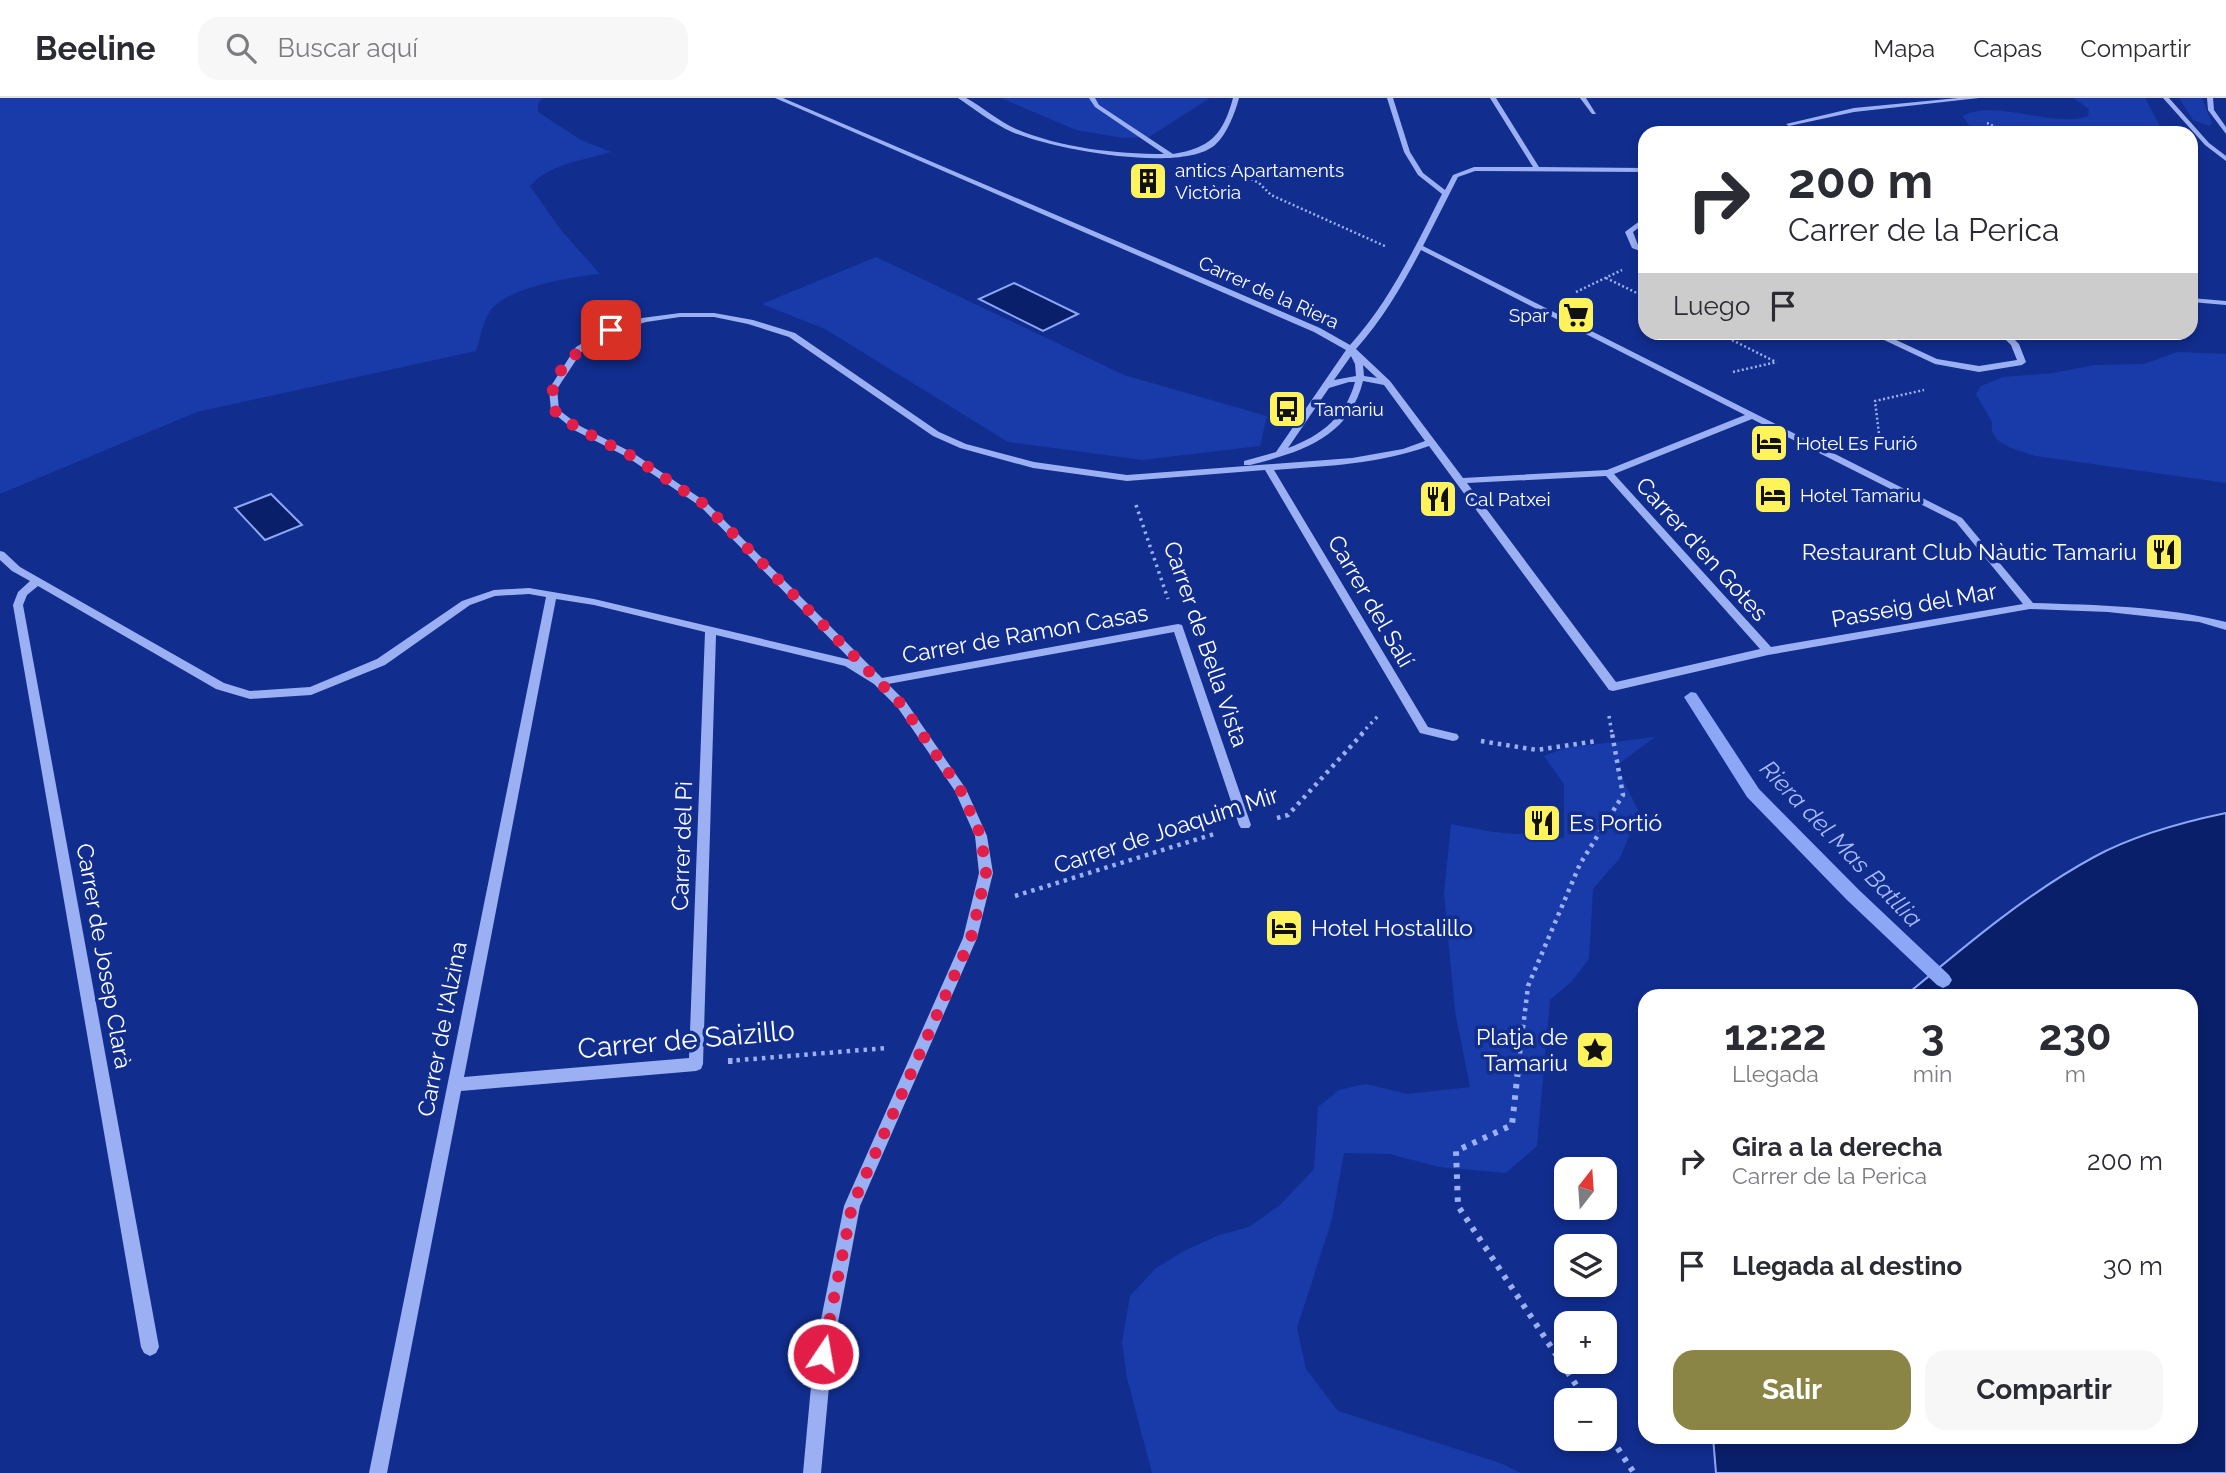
<!DOCTYPE html>
<html lang="es">
<meta charset="utf-8">
<style>
body{margin:0;font-family:Raleway,sans-serif;background:#f7f7f7;color:#2b2b33;height:100vh;display:flex;flex-direction:column;font-size:26px;white-space:nowrap}
*{box-sizing:border-box;margin:0}
p{font-size:23px;color:#7c7c81}
.icon{flex:none;width:38px;height:38px;fill:none;stroke:currentColor;stroke-width:2;stroke-linecap:round;stroke-linejoin:round}
.map{position:relative;flex:1;overflow:hidden}
.sheet{position:absolute;left:1638px;top:891px;width:560px;height:455px;display:flex;flex-direction:column;background:#fff;border-radius:21px;box-shadow:0 4px 10px #0003}
.sheet>*{flex:none}
.top-card{position:absolute;left:1638px;top:28px;width:560px;height:214px;border-radius:21px;box-shadow:0 4px 10px #0003;background:#fff;color:#2b2b33;overflow:hidden}
.needle{width:46px;rotate:17deg}
.controls{position:absolute;left:1554px;top:1059px;display:grid;gap:14px}
.controls a{display:grid;place-items:center;width:63px;height:63px;border-radius:14px;background:#fff;box-shadow:0 4px 10px #0003;font-size:35px}
.pin{position:absolute;display:grid;place-items:center;width:60px;height:60px;color:#fff;margin:-30px;border-radius:14px;box-shadow:0 4px 10px #0006}
.me{position:absolute;width:77px;margin:-38px;rotate:12deg;stroke-linejoin:round;filter:drop-shadow(0 0 5px #0008)}
.turn{display:flex;align-items:center;gap:24px;height:147px;padding:0 35px;font-size:32px}
.turn .icon{width:91px;height:91px;stroke-width:2.5}
.turn b{display:block;font-size:49px;line-height:60px}
.then{display:flex;align-items:center;height:66px;padding:0 35px;background:#0003;gap:14px;font-size:26px}
.eta{display:flex;justify-content:space-evenly;align-items:center;height:119px;text-align:center}
.eta b{font-size:42px;font-weight:700;line-height:49px}
.cta{display:flex;gap:14px;margin-top:auto;padding:14px 35px}
.cta a{flex:1;height:80px;border-radius:21px;background:#8a8545;color:#fff;font-size:28px;font-weight:700;line-height:80px;text-align:center}
.cta a+a{background:#f7f7f7;color:#2b2b33}
ul{padding:0;list-style:none}
li{display:flex;align-items:center;gap:21px;height:105px;padding:0 35px}
li div{flex:1}
li b{display:block;font-size:26px}
li em{font-style:normal}
header{display:flex;align-items:center;gap:42px;box-sizing:border-box;height:98px;padding:0 35px;background:#fff;border-bottom:2px solid #e1e1e2}
header strong{font-size:33px}
nav{display:flex;gap:38px;margin-inline-start:auto;font-size:24px}
.search{width:490px;height:63px;background:#f7f7f7;display:flex;align-items:center;gap:18px;box-sizing:border-box;padding:0 24px;border-radius:21px;color:#7c7c81;font-size:26px}
.map>svg:first-child{display:block}
.green{fill:#193ba9}
.water{fill:#0a1f6a;stroke:#8ca7f5;stroke-width:2}
.lines{fill:none;stroke-linecap:round;stroke-linejoin:round}
.stream{fill:#8ca7f5;fill-rule:evenodd}
.path-far3{stroke:#9bb0f2;stroke-width:2.5;stroke-dasharray:2 2.5;stroke-linecap:butt}
.path-far2{stroke:#9bb0f2;stroke-width:3.5;stroke-dasharray:2.5 4.5;stroke-linecap:butt}
.path-far1{stroke:#9bb0f2;stroke-width:4.5;stroke-dasharray:3.5 5;stroke-linecap:butt}
.path{stroke:#9bb0f2;stroke-width:6;stroke-dasharray:4.5 7;stroke-linecap:butt}
.minor{fill:#9bb0f2;fill-rule:evenodd}
.route{stroke:#e11d48;stroke-width:12;stroke-dasharray:0 21.6}
.labels{text-anchor:middle;stroke-width:7;stroke-linejoin:round;paint-order:stroke}
.far-poi-label{font-size:19px;fill:#fff;stroke:#112d8e;text-anchor:start}
.far-street-label{font-size:19px;fill:#fff;stroke:#112d8e}
.street-label{font-size:23px;fill:#fff;stroke:#112d8e}
.poi-label{font-size:23px;fill:#fff;stroke:#112d8e;text-anchor:end}
.water-label{font-size:24px;font-style:italic;fill:#a7bbf9;stroke:#112d8e}
.near-street-label{font-size:28px;fill:#fff;stroke:#112d8e}
</style>
<header>
<strong>Beeline</strong>
<div class="search"><svg class="icon" aria-label="search" viewBox="0 0 24 24"><circle cx="10" cy="10" r="6"/><path d="M15 15l6 6"/></svg>Buscar aquí</div>
<nav><a>Mapa</a><a>Capas</a><a>Compartir</a></nav>
</header>
<div class="map">
<svg width="2226" height="1375" viewBox="0 0 2226 1375">
<rect width="100%" height="100%" fill="#112d8e"/>
<g class="green">
<path d="M0 0H542L538 6V14L581 42 611 54C583 63 550 65 530 88L561 132 600 176C574 178 508 189 491 212 483 222 480 241 476 253L197 314 0 396Z"/>
<polygon points="1001,0 1210,0 1149,39 1123,40 1076,32"/>
<path d="M2073 0H2145L2160 28C2138 34 2114 27 2093 35H1974L1963 18C1994 0 2055 31 2088 18L2089 11Z"/>
<polygon points="2179,0 2202,0 2212,25 2210,28 2193,22"/>
<polygon points="876,159 1124,277 1267,318 1260,348 1142,362 1008,344 825,231 762,206"/>
<path d="M2177 254 2226 256V385L2036 358C2019 352 1988 347 1992 324L1976 296 1981 288 2003 279 2053 275 2094 267 2144 266Z"/>
<polygon points="1655,639 1616,668 1639,714 1620,760 1593,791 1589,861 1572,883 1550,902 1537,1048 1506,1075 1439,1069 1390,1056 1344,1055 1332,1121 1297,1230 1306,1271 1338,1313 1500,1365 1521,1375 1152,1375 1127,1280 1122,1244 1130,1198 1156,1170 1184,1153 1219,1137 1249,1129 1280,1107 1314,1071 1318,1009 1339,992 1366,986 1407,996 1470,989 1455,913 1444,796 1451,726 1493,734 1564,740 1564,686 1544,658 1565,650"/>
</g>
<g class="water">
<polygon points="1014,185 1078,216 1043,233 979,201"/>
<polygon points="271,396 302,427 265,442 235,410"/>
<path d="M2226 715V1375H1716L1713 1339H2191V898H1905C1965 848 2026 796 2094 759 2134 737 2183 724 2226 715Z"/>
</g>
<g class="lines">
<polygon class="stream" points="1691,594 1696,595 1759,691 1859,792 1949,877 1952,882 1949,887 1943,890 1937,887 1847,802 1747,699 1684,599"/>
<g class="path-far3">
<polyline points="1987,25 2009,35"/>
<polyline points="1227,69 1259,85 1271,97 1387,149"/>
<polyline points="1606,180 1645,199"/>
<polyline points="1576,194 1622,172"/>
<polyline points="1716,234 1776,264"/>
<polyline points="1733,274 1777,264"/>
<polyline points="1868,342 1879,336 1875,303 1924,292"/>
</g>
<g class="path-far2">
<polyline points="1136,407 1168,501"/>
<polyline points="1609,618 1612,636"/>
<polyline points="1361,636 1378,618"/>
</g>
<g class="path-far1">
<polyline points="1481,643 1537,652 1597,643"/>
<polyline points="1277,720 1288,717 1363,635"/>
<polyline points="1015,798 1214,736"/>
<polyline points="728,963 887,950"/>
<polyline points="1519,964 1528,888 1580,766 1623,697 1612,635"/>
</g>
<g class="path">
<polyline points="728,963 734,963"/>
<polyline points="1519,963 1512,1027 1456,1053 1458,1108 1586,1302"/>
<polyline points="1605,1331 1634,1375"/>
</g>
<g class="minor">
<path d="M775 0H783L1320 230 1350 247C1390 203 1415 149 1442 96L1418 77 1404 54 1387 0H1393L1410 54 1423 75 1445 92 1453 77 1474 69H1533L1490 0H1496L1539 69 1645 70V74L1475 73 1458 79 1423 148 1962 420 2033 505C2097 507 2163 508 2226 524V532L2199 524 2108 514 2030 511 1768 557 1613 593 1609 592 1429 348C1379 366 1327 368 1274 372L1428 629 1457 636 1459 639 1457 642 1453 643 1420 635 1265 372 1127 383 1033 370 960 350 933 338 789 239 748 226 714 219H680L646 224 614 234 582 253 557 291 559 312 580 328 633 355 706 404 882 580 1178 526 1182 527 1251 727 1249 730H1241L1239 727 1174 534 888 586 906 604 966 691 987 738 993 775 977 840 860 1108 832 1256 821 1375H803L814 1256 844 1108 963 840 979 775 975 738 955 693 898 610 874 586 845 568 716 537 703 966 701 971 696 973 461 993 387 1375H369L546 499 529 496 495 498 470 507 385 567 311 597 250 601 216 591 38 488 27 497 23 507 159 1249 156 1255 150 1258 144 1255 141 1249 13 507 18 494 30 483 12 473 0 462V453L4 454 20 469 224 585 250 593 310 589 377 561 462 503 494 492 529 490 594 501 851 562 700 408 627 359 574 332 551 313 549 291 576 249 608 230 642 220 680 215H714L753 222 795 235 939 334 966 346 1034 364 1127 377 1352 360 1403 351 1425 343 1384 287 1363 283C1349 340 1301 354 1250 367H1244V363L1276 354 1346 252 1314 234ZM1421 152 1745 317 1607 372 1463 380 1390 283 1356 251C1383 221 1402 188 1421 152ZM1351 258 1355 266 1356 278 1334 282ZM1363 267 1377 280 1364 278ZM1349 284H1355C1346 318 1321 338 1288 350L1329 290ZM1752 321 1956 424 2023 506 1771 549 1614 376ZM1606 378 1760 551 1616 584 1467 385ZM556 501 594 507 705 534 689 960 464 979Z"/>
<path d="M958 0H966C983 9 998 23 1016 31 1061 50 1116 56 1164 56L1095 9 1089 0H1095L1099 7 1173 56C1210 50 1223 37 1233 0H1239C1235 15 1227 36 1215 47 1181 76 1052 51 1012 34 994 26 974 11 958 0Z"/>
<polygon points="1580,0 1586,0 1596,16 1592,16"/>
<polygon points="1958,0 1979,0 1854,14 1789,28 1786,26 1854,10"/>
<polygon points="2163,0 2169,0 2209,45 2226,58 2226,63 2205,47"/>
<polygon points="2207,0 2213,0 2214,12 2226,29 2226,36 2208,12"/>
<polygon points="1645,119 1645,125 1633,134 1638,147 1645,150 1645,155 1632,150 1625,134"/>
<polygon points="2191,200 2226,203 2226,207 2191,204"/>
<polygon points="1867,234 1879,234 1937,261 1979,268 2017,262 2011,247 1998,234 2007,234 2019,246 2026,264 2022,267 1979,274 1935,266"/>
</g>
</g>
<g class="lines">
<path class="route" d="M611 232C589 245 560 263 553 290 552 297 554 306 555 313L577 330 630 357 704 406 902 607 960 691 981 738 986 775 971 840 852 1108 823 1256"/>
</g>
<defs>
<symbol id="building-square" viewBox="-11 -11 22 22"><rect x="-9" y="-9" width="18" height="18" rx="4" fill="#fff35c" stroke="#112d8e"/><path d="M-4-6H4V6H1V3H-1V6H-4ZM-2.5-4.3h1.7v1.8h-1.7ZM.8-4.3h1.7v1.8H.8ZM-2.5-1h1.7V.8h-1.7ZM.8-1h1.7V.8H.8Z" fill="#111"/></symbol>
<symbol id="supermarket-square" viewBox="-11 -11 22 22"><rect x="-9" y="-9" width="18" height="18" rx="4" fill="#fff35c" stroke="#112d8e"/><path d="M-6-5.5h2.5l.6 2H6L4.5 2H-2.5L-4.4-4H-6ZM-1.5 3.2a1.3 1.3 0 1 0 .1 0ZM3 3.2a1.3 1.3 0 1 0 .1 0Z" fill="#111"/></symbol>
<symbol id="bus-square" viewBox="-11 -11 22 22"><rect x="-9" y="-9" width="18" height="18" rx="4" fill="#fff35c" stroke="#112d8e"/><path d="M-5-6H5V4H4V6H2V4H-2V6H-4V4H-5ZM-3.5-4V0h7V-4ZM-3.5 1.2v1.5H-2V1.2ZM2 1.2v1.5H3.5V1.2Z" fill="#111"/></symbol>
<symbol id="hotel-square" viewBox="-11 -11 22 22"><rect x="-9" y="-9" width="18" height="18" rx="4" fill="#fff35c" stroke="#112d8e"/><path d="M-6-4.5h1.5V1H6V5H4.5V3h-9V5H-6ZM-4 0a1.8 1.8 0 1 1 3.6 0ZM.5 0V-2.5h3Q6-2.5 6 0Z" fill="#111"/></symbol>
<symbol id="restaurant-square" viewBox="-11 -11 22 22"><rect x="-9" y="-9" width="18" height="18" rx="4" fill="#fff35c" stroke="#112d8e"/><path d="M-5-6h1v4h1v-4h1v4h1v-4h1v5L-1.5 .5V6h-2V.5L-5-1ZM5-6V6H3V1.5H1.5Q1.5-4 5-6Z" fill="#111"/></symbol>
<symbol id="sight-square" viewBox="-11 -11 22 22"><rect x="-9" y="-9" width="18" height="18" rx="4" fill="#fff35c" stroke="#112d8e"/><path d="M0-6L1.8-2.2L6-1.7L2.9 1.2L3.7 5.4L0 3.3L-3.7 5.4L-2.9 1.2L-6-1.7L-1.8-2.2Z" fill="#111"/></symbol>
</defs>
<g fill-rule="evenodd">
<use href="#building-square" x="1126" y="61" width="44" height="44"/>
<use href="#supermarket-square" x="1554" y="195" width="44" height="44"/>
<use href="#bus-square" x="1265" y="289" width="44" height="44"/>
<use href="#hotel-square" x="1747" y="323" width="44" height="44"/>
<use href="#hotel-square" x="1751" y="375" width="44" height="44"/>
<use href="#restaurant-square" x="1416" y="379" width="44" height="44"/>
<use href="#restaurant-square" x="2142" y="432" width="44" height="44"/>
<use href="#restaurant-square" x="1520" y="703" width="44" height="44"/>
<use href="#hotel-square" x="1262" y="808" width="44" height="44"/>
<use href="#sight-square" x="1573" y="930" width="44" height="44"/>
</g>
<g class="labels">
<g class="far-poi-label">
<text x="1175" y="79">antics Apartaments<tspan x="1175" dy="22">Victòria</tspan></text>
<text x="1549" y="224" text-anchor="end">Spar</text>
<text x="1314" y="318">Tamariu</text>
<text x="1796" y="352">Hotel Es Furió</text>
<text x="1800" y="404">Hotel Tamariu</text>
<text x="1465" y="408">Cal Patxei</text>
</g>
<g class="far-street-label">
<text transform="translate(1269 194) rotate(24)" y="7">Carrer de la Riera</text>
</g>
<g class="street-label">
<text transform="translate(1702 451) rotate(48)" y="8">Carrer d'en Gotes</text>
<text transform="translate(1371 503) rotate(60)" y="8">Carrer del Salí</text>
<text transform="translate(1914 507) rotate(-10)" y="8">Passeig del Mar</text>
<text transform="translate(1025 536) rotate(-10)" y="8">Carrer de Ramon Casas</text>
<text transform="translate(1206 546) rotate(71)" y="8">Carrer de Bella Vista</text>
<text transform="translate(1166 732) rotate(-18)" y="8">Carrer de Joaquim Mir</text>
<text transform="translate(682 748) rotate(-88)" y="8">Carrer del Pi</text>
<text transform="translate(104 858) rotate(80)" y="8">Carrer de Josep Clarà</text>
<text transform="translate(442 931) rotate(-79)" y="8">Carrer de l'Alzina</text>
</g>
<g class="poi-label">
<text x="2137" y="462">Restaurant Club Nàutic Tamariu</text>
<text x="1569" y="733" text-anchor="start">Es Portió</text>
<text x="1311" y="838" text-anchor="start">Hotel Hostalillo</text>
<text x="1568" y="947">Platja de<tspan x="1568" dy="26">Tamariu</tspan></text>
</g>
<g class="water-label">
<text transform="translate(1841 746) rotate(46)" y="8">Riera del Mas Batllia</text>
</g>
<g class="near-street-label">
<text transform="translate(686 941) rotate(-5)" y="10">Carrer de Saizillo</text>
</g>
</g>
</svg>
<div class="controls">
<a><svg class="needle" viewBox="-14 -14 28 28"><path d="M0-13l5 13h-10z" fill="#e53935"/><path d="M0 13l5-13h-10z" fill="#7c7c81"/></svg></a>
<a><svg class="icon" aria-label="layers" viewBox="0 0 24 24"><path d="M12 4l9 5-9 5-9-5zM3 14l9 5 9-5"/></svg></a>
<a>+</a>
<a>−</a>
</div>
<div class="pin" style="left:611px;top:232px;background:#d93025"><svg class="icon" aria-label="arrive" viewBox="0 0 24 24"><path d="M6 21V4h12l-3 4 3 4H6"/></svg></div>
<svg class="me" style="left:823px;top:1256px" viewBox="-20 -20 40 40"><circle r="17" fill="#e11d48" stroke="#fff" stroke-width="3"/><path d="M0-11L8 9 0 5-8 9z" fill="#fff"/></svg>
<div class="top-card">
<div class="turn"><svg class="icon" aria-label="right" viewBox="0 0 24 24"><path d="M7 20v-9h11M14 6l5 5-5 5"/></svg><div><b>200 m</b>Carrer de la Perica</div></div>
<div class="then">Luego<svg class="icon" aria-label="arrive" viewBox="0 0 24 24"><path d="M6 21V4h12l-3 4 3 4H6"/></svg></div>
</div>
<section class="sheet">
<div class="eta">
<div><b>12:22</b><p>Llegada</p></div>
<div><b>3</b><p>min</p></div>
<div><b>230</b><p>m</p></div>
</div>
<ul>
<li><svg class="icon" aria-label="right" viewBox="0 0 24 24"><path d="M7 20v-9h11M14 6l5 5-5 5"/></svg><div><b>Gira a la derecha</b><p>Carrer de la Perica</p></div><em>200 m</em></li>
<li><svg class="icon" aria-label="arrive" viewBox="0 0 24 24"><path d="M6 21V4h12l-3 4 3 4H6"/></svg><div><b>Llegada al destino</b></div><em>30 m</em></li>
</ul>
<div class="cta"><a>Salir</a><a>Compartir</a></div>
</section>
</div>
